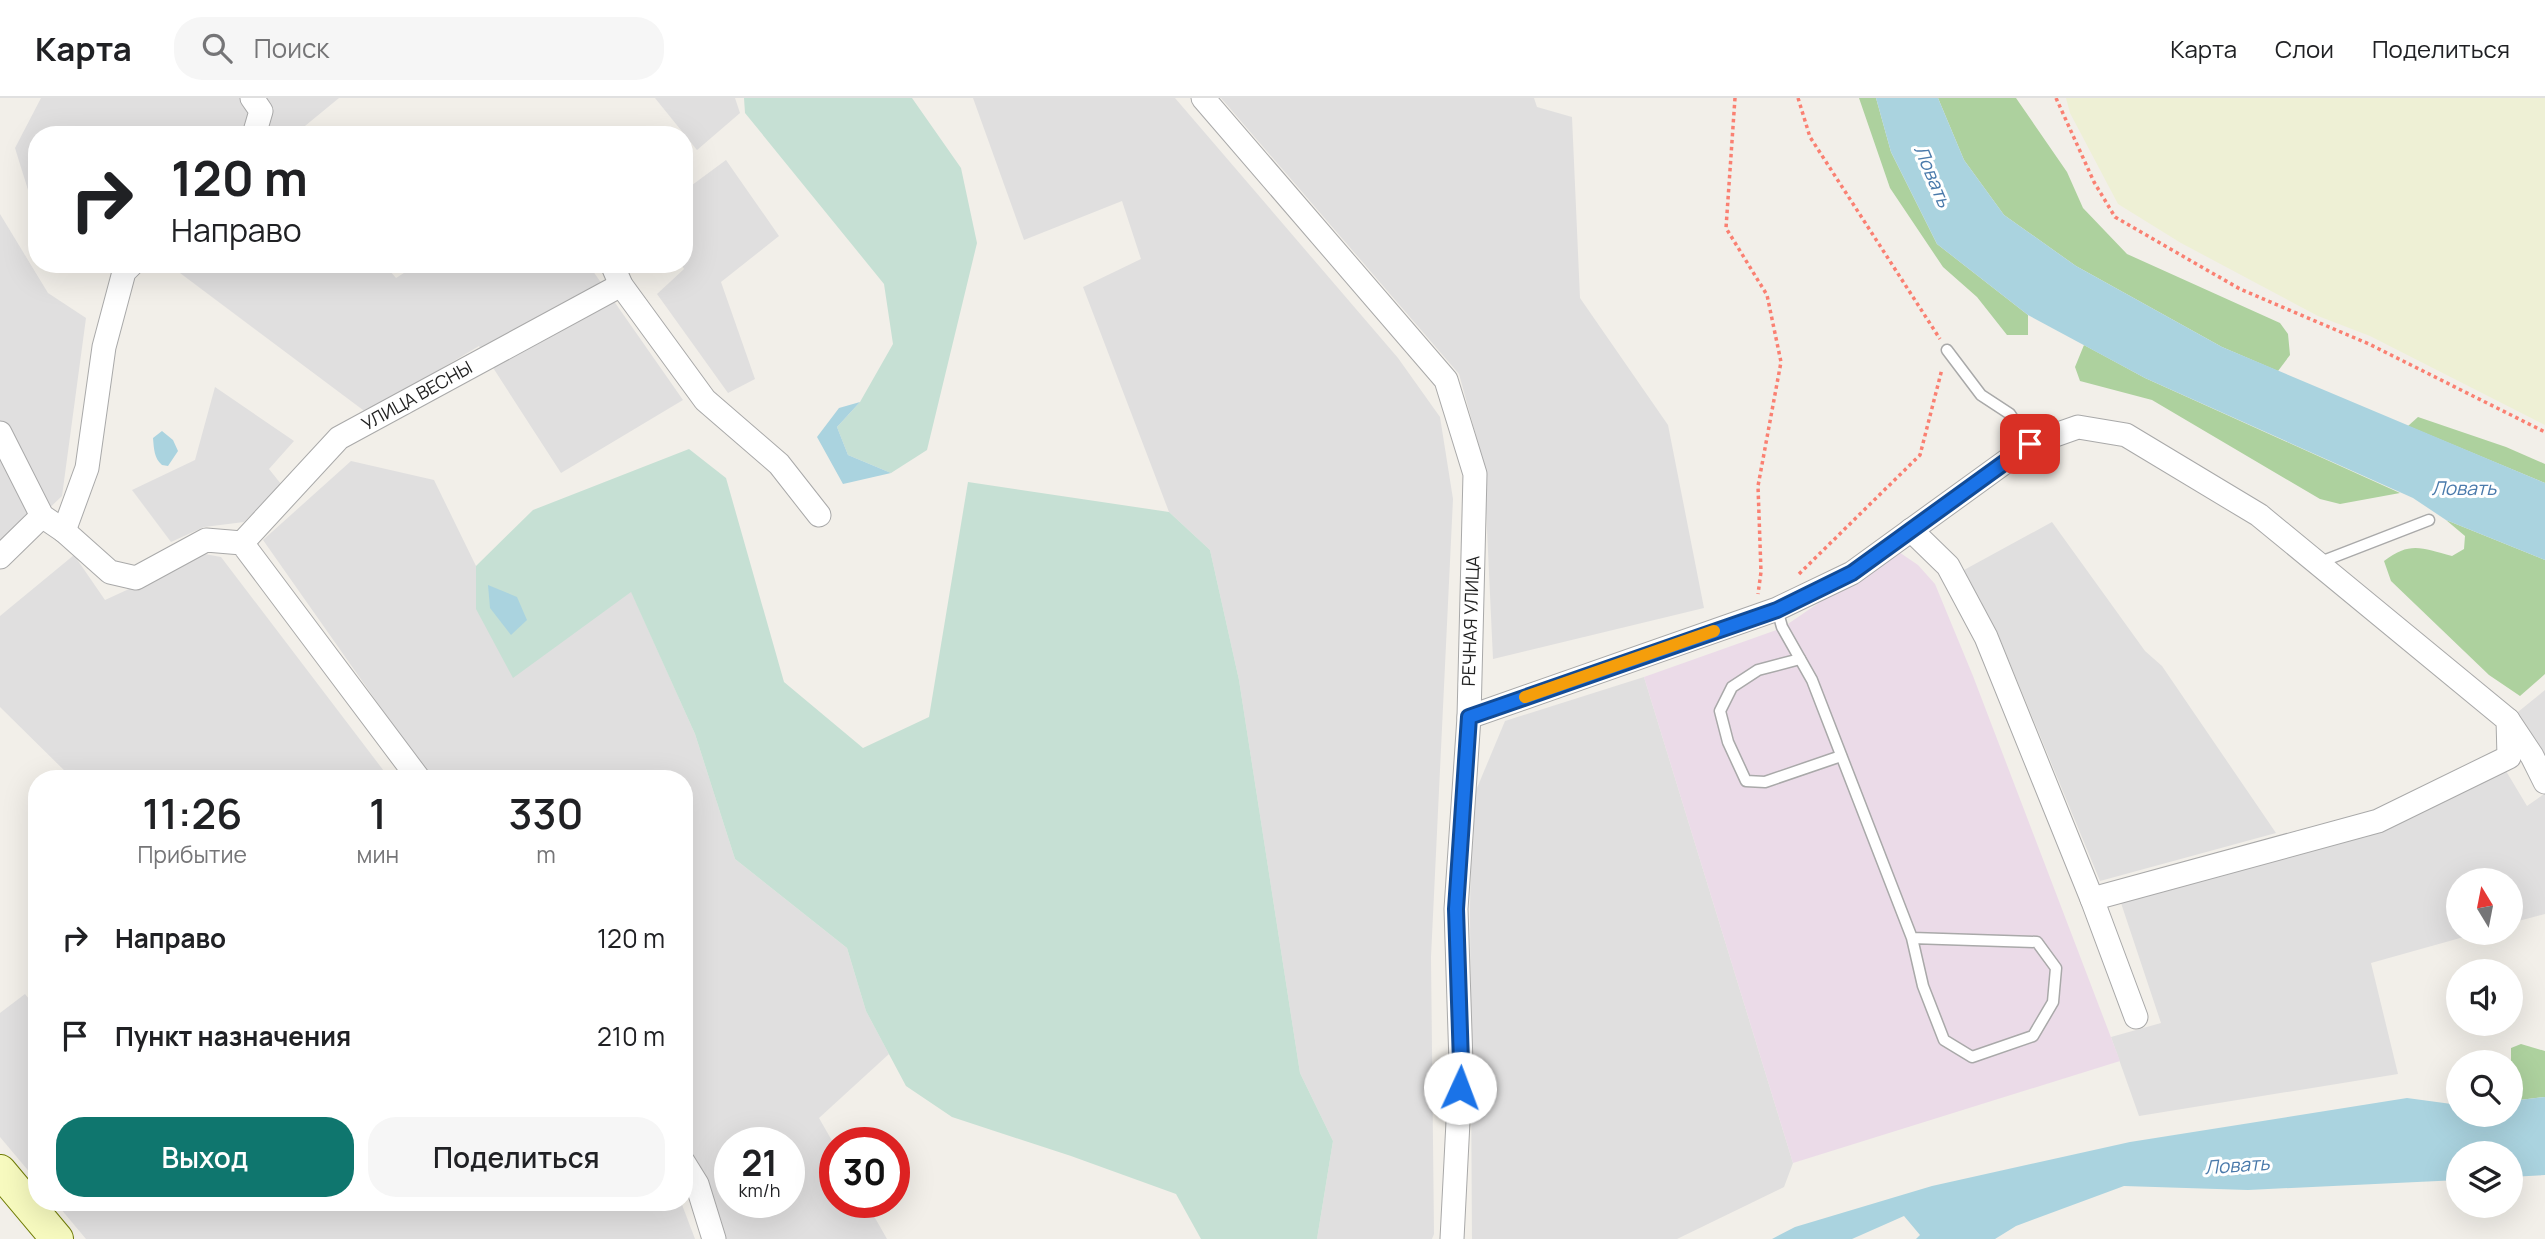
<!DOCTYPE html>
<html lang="ru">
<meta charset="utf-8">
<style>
body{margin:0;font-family:Manrope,sans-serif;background:#f6f6f6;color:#202124;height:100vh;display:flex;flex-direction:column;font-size:26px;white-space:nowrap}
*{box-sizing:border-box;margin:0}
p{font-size:23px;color:#757577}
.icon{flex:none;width:38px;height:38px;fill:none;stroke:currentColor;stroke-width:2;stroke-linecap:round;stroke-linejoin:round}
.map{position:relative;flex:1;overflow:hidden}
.sheet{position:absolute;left:28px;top:672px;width:665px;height:441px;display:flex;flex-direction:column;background:#fff;border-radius:28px;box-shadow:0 7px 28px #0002}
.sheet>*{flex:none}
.hud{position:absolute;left:28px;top:28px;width:665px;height:147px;border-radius:28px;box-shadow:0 7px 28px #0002;background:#fff;color:#202124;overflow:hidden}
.needle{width:46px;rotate:350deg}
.buttons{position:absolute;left:2446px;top:770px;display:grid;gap:14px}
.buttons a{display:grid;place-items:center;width:77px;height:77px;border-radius:50%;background:#fff;box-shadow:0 7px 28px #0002;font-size:35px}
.speed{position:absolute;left:714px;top:1029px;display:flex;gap:14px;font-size:35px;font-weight:700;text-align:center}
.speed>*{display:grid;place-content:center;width:91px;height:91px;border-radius:50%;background:#fff;box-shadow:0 7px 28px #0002;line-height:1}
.speed small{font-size:18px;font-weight:400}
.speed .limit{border:10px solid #d22;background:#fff;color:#111}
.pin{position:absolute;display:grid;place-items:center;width:60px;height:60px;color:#fff;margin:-30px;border-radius:14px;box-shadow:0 4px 10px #0006}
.me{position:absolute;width:77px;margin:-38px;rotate:2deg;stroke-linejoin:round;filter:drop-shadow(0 0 5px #0008)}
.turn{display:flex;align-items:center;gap:24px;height:147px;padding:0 28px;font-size:32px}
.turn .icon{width:91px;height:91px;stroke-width:2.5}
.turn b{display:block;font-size:49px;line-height:60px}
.eta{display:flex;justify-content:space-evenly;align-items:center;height:119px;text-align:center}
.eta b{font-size:42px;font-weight:600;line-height:49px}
.action{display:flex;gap:14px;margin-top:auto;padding:14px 28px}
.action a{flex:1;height:80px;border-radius:28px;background:#0f766e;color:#fff;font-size:28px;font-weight:600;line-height:80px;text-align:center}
.action a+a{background:#f6f6f6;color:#202124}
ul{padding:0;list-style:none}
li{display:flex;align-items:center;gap:21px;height:98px;padding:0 28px}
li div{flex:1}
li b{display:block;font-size:26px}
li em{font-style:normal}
header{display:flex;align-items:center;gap:42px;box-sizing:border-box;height:98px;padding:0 35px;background:#fff;border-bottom:2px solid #e0e0e0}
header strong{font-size:33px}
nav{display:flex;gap:38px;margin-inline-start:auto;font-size:24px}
.search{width:490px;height:63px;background:#f6f6f6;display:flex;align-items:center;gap:18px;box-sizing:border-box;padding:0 24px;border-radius:28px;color:#757577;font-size:26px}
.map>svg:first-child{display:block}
.residential{fill:#e0dfdf;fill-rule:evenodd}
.industrial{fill:#ebdbe8}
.farmland{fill:#eef0d5}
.forest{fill:#add19e}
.wetland{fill:#c6e0d4}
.water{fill:#aad3df}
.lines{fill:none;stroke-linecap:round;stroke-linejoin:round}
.lane-casing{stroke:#a9a9a9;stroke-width:13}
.street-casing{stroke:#a9a9a9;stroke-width:25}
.secondary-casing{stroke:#707d05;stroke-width:34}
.path{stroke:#fa8072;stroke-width:3.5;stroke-dasharray:3.5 3.5;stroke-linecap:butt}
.lane{stroke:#fff;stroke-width:10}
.street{stroke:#fff;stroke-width:23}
.secondary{stroke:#f7fabf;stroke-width:32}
.route-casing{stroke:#114b97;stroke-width:18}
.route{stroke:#1a73e8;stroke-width:12}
.slow{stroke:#f59e0b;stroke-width:12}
.labels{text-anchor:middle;stroke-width:6;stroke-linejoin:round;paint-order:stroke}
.street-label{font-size:18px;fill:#222;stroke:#fff}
.water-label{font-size:19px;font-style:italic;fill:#4a7aab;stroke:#fff}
</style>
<header>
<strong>Карта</strong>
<div class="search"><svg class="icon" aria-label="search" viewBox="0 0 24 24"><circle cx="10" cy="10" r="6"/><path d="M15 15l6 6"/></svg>Поиск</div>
<nav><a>Карта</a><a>Слои</a><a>Поделиться</a></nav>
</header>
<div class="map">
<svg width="2545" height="1141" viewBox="0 0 2545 1141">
<rect width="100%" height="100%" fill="#f2efe9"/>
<g class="residential">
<polygon points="41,0 339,0 294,37 37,37 37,121 15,50"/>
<polygon points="655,0 735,0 740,15 697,52"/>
<polygon points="973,0 1175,0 1398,260 1440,319 1453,401 1431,859 1434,1136 1432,1141 1317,1141 1333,1043 1300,975 1239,582 1210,452 1169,414 1083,189 1141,161 1122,103 1024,142"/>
<polygon points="1221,0 1534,0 1537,9 1572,19 1580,200 1668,327 1704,510 1493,561 1484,367 1459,276"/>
<polygon points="726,62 779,138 721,184 755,281 728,295 657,196 684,171 681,166 684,166 684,93"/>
<polygon points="0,116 48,195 86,220 62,398 0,457"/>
<polygon points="168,166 384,166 396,180 418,166 588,166 683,302 561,375 479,248 367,315"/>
<polygon points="215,289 294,343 269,371 281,386 244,424 204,429 171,444 132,392 195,362"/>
<path d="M351 363 434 382 476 468V511L631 493 695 636 735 761 847 850 866 913 889 956 819 1020 835 1048V1104H866L887 1141H718L701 1081 684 1052V681H431L263 442ZM730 1045H789V1104H730Z"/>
<polygon points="2052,424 2145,553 2162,568 2276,735 2100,783 1998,536 1964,472"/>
<polygon points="205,456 221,459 390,681 73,681 0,609 0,518 74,457 105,502"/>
<polygon points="1644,579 1793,1065 1784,1089 1677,1141 1472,1141 1470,811 1472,702 1505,623"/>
<polygon points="2545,592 2545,816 2511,825 2511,782 2459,782 2459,835 2478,835 2371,865 2398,976 2139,1018 2111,939 2161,925 2121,805 2239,769 2386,732 2506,673 2527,708 2544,696 2532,658 2508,622"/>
<polygon points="25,896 37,911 37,1083 0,1039 0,915"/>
<polygon points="55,1104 681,1104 695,1141 86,1141"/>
</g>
<polygon class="industrial" points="1896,452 1918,467 1935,486 1973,578 2120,963 1793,1065 1644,579 1782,530"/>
<polygon class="farmland" points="2066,0 2545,0 2545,327 2370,238 2318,218 2181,145 2118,106 2070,15"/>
<g class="forest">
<polygon points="1859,0 1876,0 1891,54 1937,146 2028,217 2028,237 2007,237 1977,199 1943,169 1890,90"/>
<polygon points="1938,0 2016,0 2067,74 2083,110 2127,156 2280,225 2288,236 2290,257 2278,273 2222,249 2076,168 2004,117 1964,62"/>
<polygon points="2084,247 2145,280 2400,395 2340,406 2320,401 2152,302 2080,283 2075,269"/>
<polygon points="2418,319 2506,349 2545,366 2545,385 2408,328"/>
<path d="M2446 422 2545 462V576L2520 598 2489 577 2391 483 2384 463C2410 443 2422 450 2452 458L2464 451 2465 438Z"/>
<polygon points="2521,946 2545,953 2545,999 2511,1003 2511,950"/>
</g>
<g class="wetland">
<polygon points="744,0 912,0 961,70 977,145 927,352 891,375 848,357 837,329 860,304 893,246 884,186 745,15"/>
<polygon points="689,351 726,380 784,584 863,650 929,619 968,384 1169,414 1210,452 1239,582 1300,975 1333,1043 1317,1141 1201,1141 1176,1096 1071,1058 952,1019 906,988 866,913 847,850 735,761 695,636 631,494 513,580 476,511 476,468 533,412"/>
</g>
<g class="water">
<polygon points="1876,0 1938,0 1964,62 2004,117 2076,168 2222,249 2545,385 2545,462 2446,422 2413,400 2145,280 2028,217 1937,146 1891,54"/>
<polygon points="860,304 837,329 848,357 891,375 843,386 817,339 839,310"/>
<path d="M162 333 173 342 178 353 168 368 162 367C154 360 154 351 153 340Z"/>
<polygon points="488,487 517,499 527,522 511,537 490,510"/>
<polygon points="2545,999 2545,1077 2511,1079 2511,1055 2459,1055 2459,1082 2248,1092 2124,1088 2016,1128 1995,1141 1916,1141 1920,1137 1904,1118 1852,1141 1772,1141 1795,1129 1932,1088 2130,1044 2407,1000 2459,1007 2459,1017 2511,1017 2511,1003"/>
</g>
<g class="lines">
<defs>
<g id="lane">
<polyline points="1947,252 1981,297 2010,316 2030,346"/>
<polyline points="2318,465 2429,422"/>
<polyline points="1777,511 1782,529 1812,582 1912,840 1923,888 1944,942 1972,959 2033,938 2053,904 2056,870 2037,844 1912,840"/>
<polyline points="1800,561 1758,572 1732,589 1720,613 1728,644 1746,683 1765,684 1841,658"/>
</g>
<g id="street">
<polyline points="252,0 261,13 254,37"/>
<polyline points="1203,0 1446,282 1475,376 1469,619 1456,811 1461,965 1452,1141"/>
<polyline points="612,166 621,187 705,302 779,366 819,417"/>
<polyline points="0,335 42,418 64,433 110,474 136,480 206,442 242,445 419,681"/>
<polyline points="1911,432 1948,468 1986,539 2092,801 2136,919"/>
<polyline points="64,433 87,370 104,249 124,174 132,166"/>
<polyline points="242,445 339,340 621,187"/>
<polyline points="0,459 42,418"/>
<polyline points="1469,619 1777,511 1852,475 2030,346 2078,329 2126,337 2259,417 2508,622 2509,659 2378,723 2092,801"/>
<polyline points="2508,622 2532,658 2545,684"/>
<polyline points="684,1065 697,1086 714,1141"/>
</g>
<polyline id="secondary" points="0,1073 57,1141"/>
</defs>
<use href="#lane" class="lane-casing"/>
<use href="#street" class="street-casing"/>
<use href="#secondary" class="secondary-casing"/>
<g class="path">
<polyline points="1735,0 1726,130 1767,197 1781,264 1758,388 1761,474 1758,496"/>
<polyline points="1798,0 1810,39 1940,241"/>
<polyline points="2056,0 2094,84 2115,119 2240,191 2369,246 2545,334"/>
<polyline points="1799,476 1920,357 1942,271"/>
</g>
<use href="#lane" class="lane"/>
<use href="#street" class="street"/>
<use href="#secondary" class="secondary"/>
</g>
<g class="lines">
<defs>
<polyline id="route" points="1460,990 1461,965 1456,811 1469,619 1777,512 1852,475 2030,346"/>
</defs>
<use href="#route" class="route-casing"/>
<use href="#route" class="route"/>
<polyline class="slow" points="1525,599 1714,533"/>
</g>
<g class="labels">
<g class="street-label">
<text transform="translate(417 298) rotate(-29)" y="6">УЛИЦА ВЕСНЫ</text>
<text transform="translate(1471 523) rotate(-88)" y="6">РЕЧНАЯ УЛИЦА</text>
</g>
<g class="water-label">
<text transform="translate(1933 78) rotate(67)" y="7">Ловать</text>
<text x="2464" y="397">Ловать</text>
<text transform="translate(2237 1067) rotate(-4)" y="7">Ловать</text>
</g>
</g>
</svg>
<div class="buttons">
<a><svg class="needle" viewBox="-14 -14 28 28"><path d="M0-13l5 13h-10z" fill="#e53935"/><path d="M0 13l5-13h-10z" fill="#757577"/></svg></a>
<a><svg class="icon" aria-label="sound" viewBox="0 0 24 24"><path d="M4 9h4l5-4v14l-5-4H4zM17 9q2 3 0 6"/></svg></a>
<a><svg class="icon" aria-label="search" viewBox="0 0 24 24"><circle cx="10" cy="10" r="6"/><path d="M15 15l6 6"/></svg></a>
<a><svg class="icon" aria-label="layers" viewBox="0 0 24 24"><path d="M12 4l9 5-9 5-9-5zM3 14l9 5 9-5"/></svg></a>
</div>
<div class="speed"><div>21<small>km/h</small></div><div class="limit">30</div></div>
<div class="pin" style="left:2030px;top:346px;background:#d93025"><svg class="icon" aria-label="arrive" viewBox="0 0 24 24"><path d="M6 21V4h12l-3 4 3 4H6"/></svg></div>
<svg class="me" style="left:1460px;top:990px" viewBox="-20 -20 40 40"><circle r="19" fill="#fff"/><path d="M0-13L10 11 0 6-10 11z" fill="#1a73e8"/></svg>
<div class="hud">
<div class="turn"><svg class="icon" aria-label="right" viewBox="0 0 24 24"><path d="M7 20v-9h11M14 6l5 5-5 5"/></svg><div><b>120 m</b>Направо</div></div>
</div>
<section class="sheet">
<div class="eta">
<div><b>11:26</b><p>Прибытие</p></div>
<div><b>1</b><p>мин</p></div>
<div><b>330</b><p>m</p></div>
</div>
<ul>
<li><svg class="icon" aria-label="right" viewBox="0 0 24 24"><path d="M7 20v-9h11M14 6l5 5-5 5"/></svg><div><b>Направо</b></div><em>120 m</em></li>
<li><svg class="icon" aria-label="arrive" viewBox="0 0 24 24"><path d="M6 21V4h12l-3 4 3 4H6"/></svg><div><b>Пункт назначения</b></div><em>210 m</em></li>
</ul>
<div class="action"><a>Выход</a><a>Поделиться</a></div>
</section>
</div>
